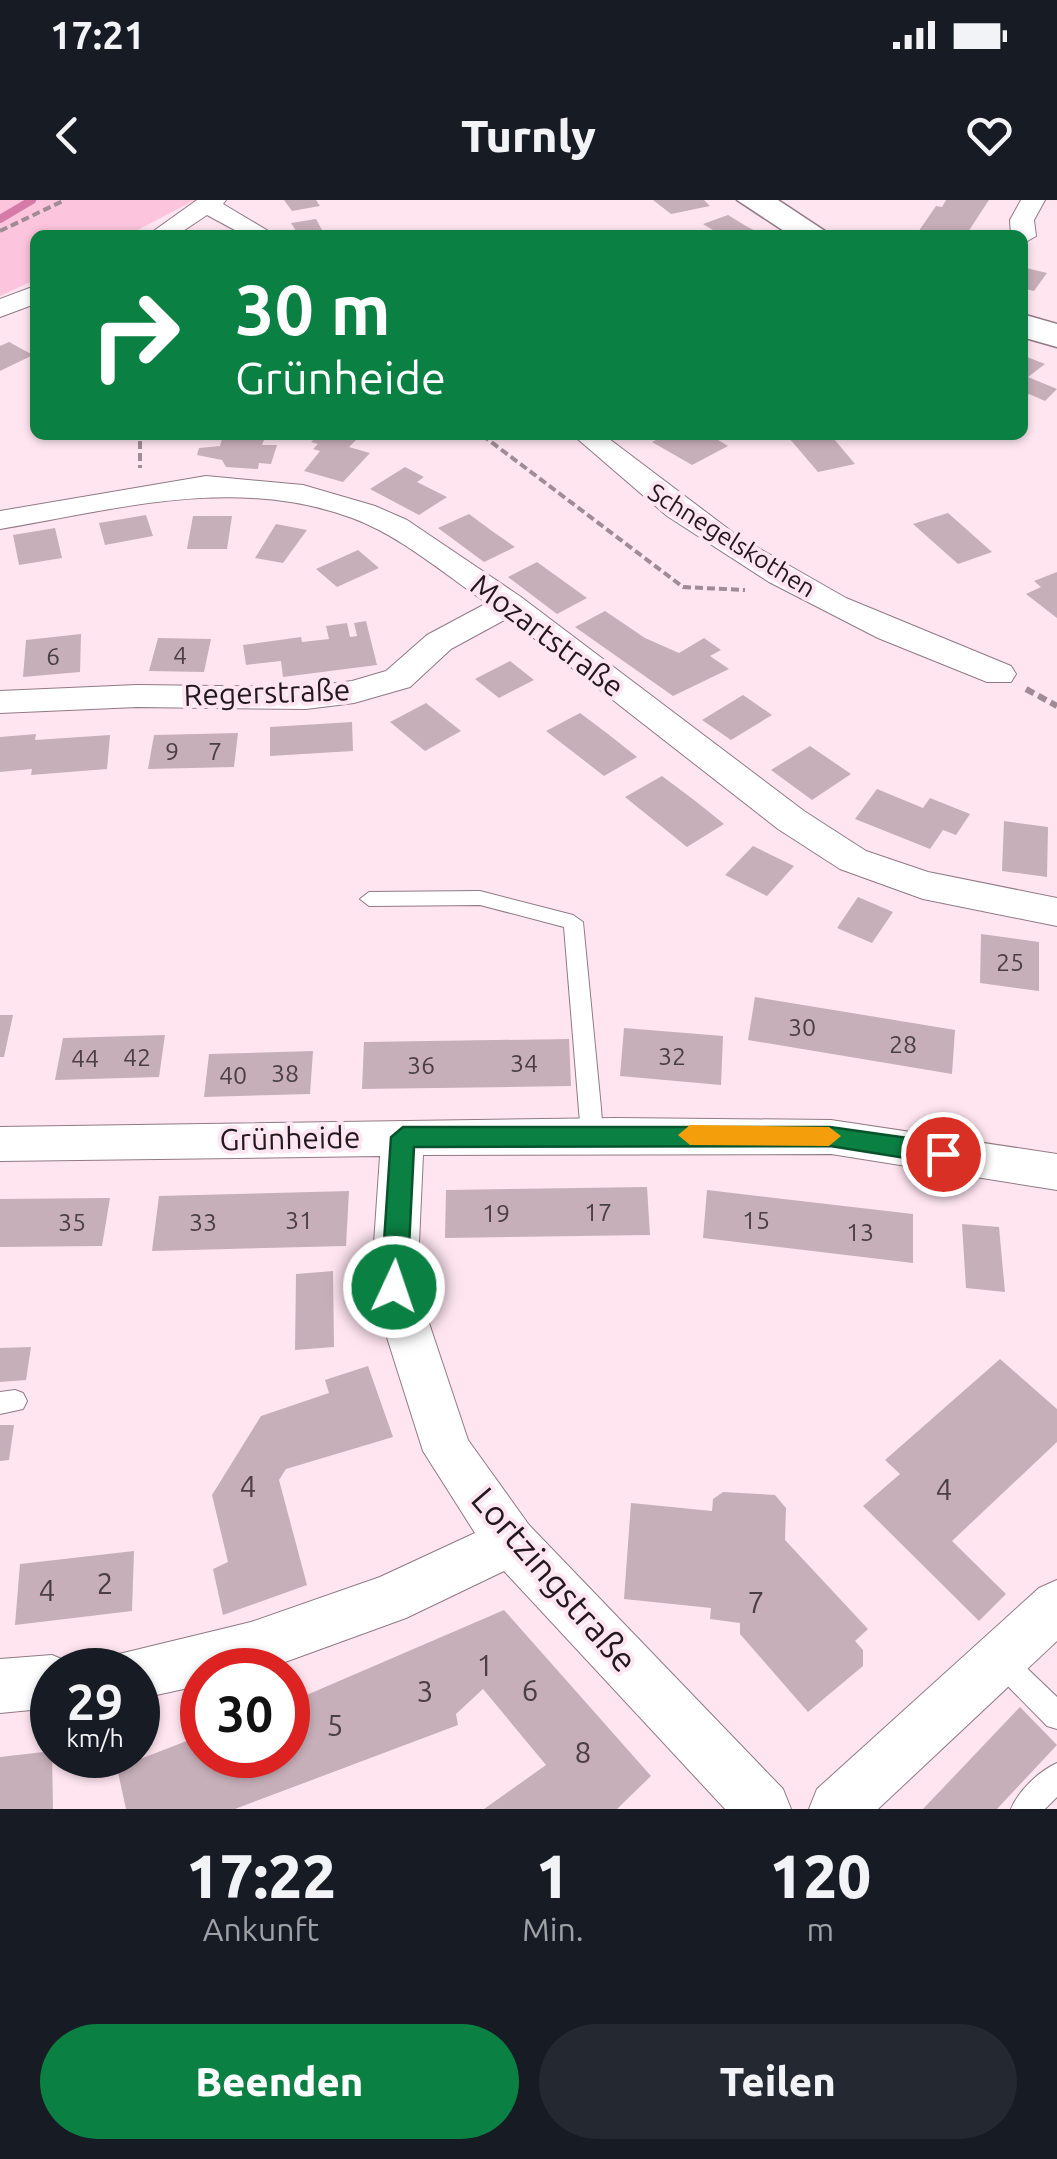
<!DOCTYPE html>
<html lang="de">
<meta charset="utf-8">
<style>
body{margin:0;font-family:Ubuntu,sans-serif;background:#242831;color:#f1f3f6;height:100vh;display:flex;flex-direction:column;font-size:38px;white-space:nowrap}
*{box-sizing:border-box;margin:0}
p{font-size:32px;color:#9ea1a6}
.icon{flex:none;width:55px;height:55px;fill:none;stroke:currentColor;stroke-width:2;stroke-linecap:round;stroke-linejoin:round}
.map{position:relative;height:1609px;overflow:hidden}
.panel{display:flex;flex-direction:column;background:#171b24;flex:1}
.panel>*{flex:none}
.banner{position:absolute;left:30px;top:30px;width:998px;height:210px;border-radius:15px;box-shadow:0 2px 8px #0004;background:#0b8043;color:#fff;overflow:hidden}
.speed{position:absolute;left:30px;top:1448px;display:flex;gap:20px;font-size:50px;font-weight:700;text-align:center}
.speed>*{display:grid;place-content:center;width:130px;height:130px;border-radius:50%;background:#171b24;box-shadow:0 2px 8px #0004;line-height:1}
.speed small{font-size:25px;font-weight:400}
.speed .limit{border:15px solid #d22;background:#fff;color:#111}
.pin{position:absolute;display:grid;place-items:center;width:85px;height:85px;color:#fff;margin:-42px;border:5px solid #fff;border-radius:50%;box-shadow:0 2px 10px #0007}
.me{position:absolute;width:110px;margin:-55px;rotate:3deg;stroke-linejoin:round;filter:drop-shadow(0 0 8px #0008)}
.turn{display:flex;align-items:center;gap:35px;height:210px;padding:0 40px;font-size:45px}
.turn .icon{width:130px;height:130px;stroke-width:2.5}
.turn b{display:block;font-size:70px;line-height:85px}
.eta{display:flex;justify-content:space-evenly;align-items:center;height:170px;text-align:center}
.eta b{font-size:60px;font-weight:800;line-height:70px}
.button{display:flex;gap:20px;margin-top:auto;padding:20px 40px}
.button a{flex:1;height:115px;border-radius:60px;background:#0b8043;color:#fff;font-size:40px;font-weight:800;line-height:115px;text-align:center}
.button a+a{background:#242831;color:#f1f3f6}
.status{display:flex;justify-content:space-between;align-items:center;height:70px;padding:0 50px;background:#171b24;direction:ltr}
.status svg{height:28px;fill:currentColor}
header{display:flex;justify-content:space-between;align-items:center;height:130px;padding:0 40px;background:#171b24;font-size:45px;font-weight:800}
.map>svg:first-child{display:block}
.green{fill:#fcc5dd}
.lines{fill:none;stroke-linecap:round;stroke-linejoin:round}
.stream{stroke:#d67ba7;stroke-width:8}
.building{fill:#c7afb9}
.lane-casing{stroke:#907a83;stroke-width:2}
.street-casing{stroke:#907a83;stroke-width:2}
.secondary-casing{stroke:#907a83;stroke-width:3}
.path-far1{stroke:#9f8c94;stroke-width:4;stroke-dasharray:8 4;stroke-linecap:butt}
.path{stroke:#9f8c94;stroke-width:6;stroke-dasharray:9 5;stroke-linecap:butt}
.lane{fill:#fff;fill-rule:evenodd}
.street{fill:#fff;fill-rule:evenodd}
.secondary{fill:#fff;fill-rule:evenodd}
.route{fill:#0b8043;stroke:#07532c;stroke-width:2.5}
.slow{fill:#f59e0b}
.labels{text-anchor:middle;stroke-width:8;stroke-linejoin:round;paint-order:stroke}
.far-street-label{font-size:25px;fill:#22191d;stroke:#ffe5f0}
.number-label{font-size:25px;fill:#4b3e44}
.street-label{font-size:30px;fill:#22191d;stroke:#ffe5f0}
.near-number-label{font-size:30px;fill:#4b3e44}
.near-street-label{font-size:35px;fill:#22191d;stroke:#ffe5f0}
</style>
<div class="status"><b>17:21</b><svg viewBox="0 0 49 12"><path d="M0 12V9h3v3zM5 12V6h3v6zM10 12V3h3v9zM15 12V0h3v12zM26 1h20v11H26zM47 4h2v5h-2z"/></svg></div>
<header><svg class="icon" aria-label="back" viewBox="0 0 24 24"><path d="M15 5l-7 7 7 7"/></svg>Turnly<svg class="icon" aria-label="heart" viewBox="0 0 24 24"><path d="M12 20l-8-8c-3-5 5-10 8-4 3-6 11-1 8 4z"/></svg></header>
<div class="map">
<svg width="1057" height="1609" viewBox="0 0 1057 1609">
<rect width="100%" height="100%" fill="#ffe5f0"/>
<polygon class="green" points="0,0 195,0 128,35 35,35 35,80 0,96"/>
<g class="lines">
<polyline class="stream" points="0,19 32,0"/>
</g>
<g class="building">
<polygon points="284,0 316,0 320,6 292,11"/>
<polygon points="653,0 704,0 710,6 671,14"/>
<polygon points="946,0 989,0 966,35 916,35 936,6 942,7"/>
<polygon points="728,15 746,26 763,35 700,35 713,30 703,24"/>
<polygon points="316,19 322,30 298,34 291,23"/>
<polygon points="1022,67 1047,73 1034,91 1022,88"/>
<polygon points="9,142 33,155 0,171 0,146"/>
<polygon points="1022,155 1045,164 1028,177 1057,189 1045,201 1029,194 1022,199"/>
<polygon points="223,235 266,235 262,245 277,245 271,264 259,263 258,269 226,267 222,260 197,255 199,248 220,246"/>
<polygon points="318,235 356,240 349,247 370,253 343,282 304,271 320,251 313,249 318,244 311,242"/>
<polygon points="666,235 710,235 728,246 692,265 652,242"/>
<polygon points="795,235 841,235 834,239 855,264 818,272 789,238"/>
<polygon points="405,267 424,277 417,282 447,297 419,315 370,289"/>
<polygon points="948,313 992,352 958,364 913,324"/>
<polygon points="469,314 492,331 515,347 484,362 438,328"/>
<polygon points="146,315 153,336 105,345 99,323"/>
<polygon points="193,316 232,316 227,349 187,349"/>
<polygon points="276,324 307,330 283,363 255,358"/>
<polygon points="55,328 62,358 19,365 13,335"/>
<polygon points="358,350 379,368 337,387 316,369"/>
<polygon points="537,362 587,398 557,414 508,377"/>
<polygon points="1057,372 1057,418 1026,394 1041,387 1034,381"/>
<polygon points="605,411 645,438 679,453 704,438 721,450 710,456 729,469 673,496 575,427"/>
<polygon points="366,421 377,465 283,477 281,461 246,465 243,445 301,437 302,442 329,439 326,426 347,423 350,437 357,436 354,423"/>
<polygon points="81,434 80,472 23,477 26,440"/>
<polygon points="158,438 211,439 204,472 149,471"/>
<polygon points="510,461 534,480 499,498 475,479"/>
<polygon points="743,495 772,515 731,540 702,520"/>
<polygon points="426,503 461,531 425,551 390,522"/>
<polygon points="580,513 608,534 637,557 604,576 546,531"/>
<polygon points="352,522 353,551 270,556 270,527"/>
<polygon points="238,533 234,567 148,569 154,535"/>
<polygon points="36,534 35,540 110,535 107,569 31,575 32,569 0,572 0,537"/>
<polygon points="810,546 851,574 812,600 771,570"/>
<polygon points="662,576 694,600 724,624 687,647 625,597"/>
<polygon points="877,589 923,608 930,598 970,614 956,635 943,630 930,649 855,619"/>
<polygon points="1004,621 1048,627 1047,677 1002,671"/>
<polygon points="753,646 794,666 767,696 725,675"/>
<polygon points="858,697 893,712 872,743 837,728"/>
<polygon points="981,734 1039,742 1039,791 980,783"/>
<polygon points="755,797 955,830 952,874 748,840"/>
<polygon points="0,815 13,815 4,857 0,857"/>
<polygon points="624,828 723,836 721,885 620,876"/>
<polygon points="165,835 159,877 55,880 63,838"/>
<polygon points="569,839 571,886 362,889 364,842"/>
<polygon points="313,851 310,894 204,897 209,854"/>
<polygon points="647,987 650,1035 445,1038 446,990"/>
<polygon points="707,990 913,1014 913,1063 703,1038"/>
<polygon points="349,991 346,1046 152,1051 159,996"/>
<polygon points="110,998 102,1046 0,1047 0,999"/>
<polygon points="962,1024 999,1027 1005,1092 966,1088"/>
<polygon points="333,1071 334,1147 295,1150 296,1074"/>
<polygon points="31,1147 26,1180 0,1182 0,1148"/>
<polygon points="1000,1159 1057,1209 1057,1242 952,1341 1006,1394 979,1421 863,1306 900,1274 885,1260"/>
<polygon points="368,1166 393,1237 286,1269 279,1280 307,1385 223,1415 213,1369 228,1362 212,1295 261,1216 329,1193 325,1180"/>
<polygon points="0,1225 14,1225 9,1260 0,1261"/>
<polygon points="723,1292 775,1295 786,1308 785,1340 868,1429 855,1441 863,1450 863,1466 808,1512 740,1434 740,1423 710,1419 711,1408 624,1399 631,1303 712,1311 713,1299"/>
<polygon points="134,1351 132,1411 15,1425 20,1364"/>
<polygon points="504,1410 651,1576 617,1609 484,1609 546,1565 483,1489 456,1514 458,1525 235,1609 126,1609 117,1568 202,1535 202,1555 288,1555 288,1503"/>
<polygon points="1020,1507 1057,1545 997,1609 923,1609"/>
<polygon points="52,1551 53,1609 0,1609 0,1557"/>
</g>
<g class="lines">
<defs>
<g id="lane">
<polygon points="480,691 573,715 583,722 601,908 603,935 600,941 592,944 584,941 581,935 564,727 480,705 369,706 360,699 369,692"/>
<polygon points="15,1190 23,1193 27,1201 23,1209 0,1214 0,1192"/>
<polygon points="1001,1448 1010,1452 1057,1497 1057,1529 1047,1526 992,1470 988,1461 992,1452"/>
<path d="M1057 1563V1597L1045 1609H1011C1018 1591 1039 1571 1057 1563Z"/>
</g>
<g id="street">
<polygon points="197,0 226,0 223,4 275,35 244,35 207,15 177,35 148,35"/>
<polygon points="1021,0 1045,0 1034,20 1036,36 1024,43 1022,35 1011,35 1010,20"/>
<polygon points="35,86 35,104 0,117 0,99"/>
<polygon points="573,235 604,235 739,337 846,398 1011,466 1016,474 1011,482 987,482 878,438 769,382 667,316"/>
<path d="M206 276 303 285 375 306 407 320 521 397 804 611 866 651 928 672 1057 698V726L923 699 840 669 778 629 508 418 451 449 410 487 354 503 306 509 137 507 0 513V491L137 485 306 487 352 481 386 471 427 435 487 403C444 374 401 336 352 318 235 275 118 309 0 329V311Z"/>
<polygon points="616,918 831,920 1057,954 1057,990 831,954 423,955 417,1087 468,1240 529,1325 783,1589 791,1609 725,1609 504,1371 406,1418 263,1470 202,1470 202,1485 138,1499 138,1470 113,1470 119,1454 251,1422 380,1377 475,1333 423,1251 371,1087 380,956 0,961 0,927"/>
<polygon points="1057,1380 1057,1441 878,1609 809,1609 817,1589 1039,1388"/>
<polygon points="52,1455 71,1463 74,1470 52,1470 52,1508 0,1513 0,1459"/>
</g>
<g id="secondary">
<polygon points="737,0 778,0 831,35 790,35"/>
<polygon points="1022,114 1057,124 1057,147 1022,137"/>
</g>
</defs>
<use href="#lane" class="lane-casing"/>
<use href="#street" class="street-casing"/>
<use href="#secondary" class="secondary-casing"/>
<g class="path-far1">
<polyline points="0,31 65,0"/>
<polyline points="482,235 683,387 745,390"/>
<polyline points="140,241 140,268"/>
</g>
<polyline class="path" points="1026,489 1057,506"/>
<use href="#lane" class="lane"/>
<use href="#street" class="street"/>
<use href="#secondary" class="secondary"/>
</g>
<polygon class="route" points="403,927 830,927 943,943 955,954 943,964 830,946 414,947 407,1087 403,1095 385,1095 381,1087 391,937"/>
<polygon class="slow" points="690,925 829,927 841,936 829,946 690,945 678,935"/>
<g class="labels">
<g class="far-street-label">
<text transform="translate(732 340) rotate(32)" y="9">Schnegelskothen</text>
</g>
<g class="number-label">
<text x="180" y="464">4</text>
<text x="53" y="465">6</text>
<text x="172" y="560">9</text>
<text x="215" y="560">7</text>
<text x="1010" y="771">25</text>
<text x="802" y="836">30</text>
<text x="903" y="853">28</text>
<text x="672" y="865">32</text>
<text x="137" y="866">42</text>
<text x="85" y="867">44</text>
<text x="524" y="872">34</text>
<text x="421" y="874">36</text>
<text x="285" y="882">38</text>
<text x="233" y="884">40</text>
<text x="598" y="1021">17</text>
<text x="496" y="1022">19</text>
<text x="299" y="1029">31</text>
<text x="756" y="1029">15</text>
<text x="72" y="1031">35</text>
<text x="203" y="1031">33</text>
<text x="860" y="1041">13</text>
</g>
<g class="street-label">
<text transform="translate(547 436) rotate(37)" y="10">Mozartstraße</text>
<text transform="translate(267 493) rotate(-2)" y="10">Regerstraße</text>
<text transform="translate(290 939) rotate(-1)" y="10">Grünheide</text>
</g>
<g class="near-number-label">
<text x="248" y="1297">4</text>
<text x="944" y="1300">4</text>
<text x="105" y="1394">2</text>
<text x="47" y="1401">4</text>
<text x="756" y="1413">7</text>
<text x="485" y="1476">1</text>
<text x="530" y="1501">6</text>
<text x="425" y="1502">3</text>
<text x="335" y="1536">5</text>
<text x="583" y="1563">8</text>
</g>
<g class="near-street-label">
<text transform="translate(554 1380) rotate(49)" y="12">Lortzingstraße</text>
</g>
</g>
</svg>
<div class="speed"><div>29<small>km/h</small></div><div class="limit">30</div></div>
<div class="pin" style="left:943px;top:954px;background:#d93025"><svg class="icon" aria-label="arrive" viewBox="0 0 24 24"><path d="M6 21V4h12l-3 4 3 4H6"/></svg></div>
<svg class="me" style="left:394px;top:1087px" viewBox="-20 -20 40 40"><circle r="17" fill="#0b8043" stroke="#fff" stroke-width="3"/><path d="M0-11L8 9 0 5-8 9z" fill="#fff"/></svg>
<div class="banner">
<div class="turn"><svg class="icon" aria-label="right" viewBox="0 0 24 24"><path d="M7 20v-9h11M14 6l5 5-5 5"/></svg><div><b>30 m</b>Grünheide</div></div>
</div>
</div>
<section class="panel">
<div class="eta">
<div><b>17:22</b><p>Ankunft</p></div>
<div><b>1</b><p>Min.</p></div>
<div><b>120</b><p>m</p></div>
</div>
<div class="button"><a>Beenden</a><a>Teilen</a></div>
</section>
